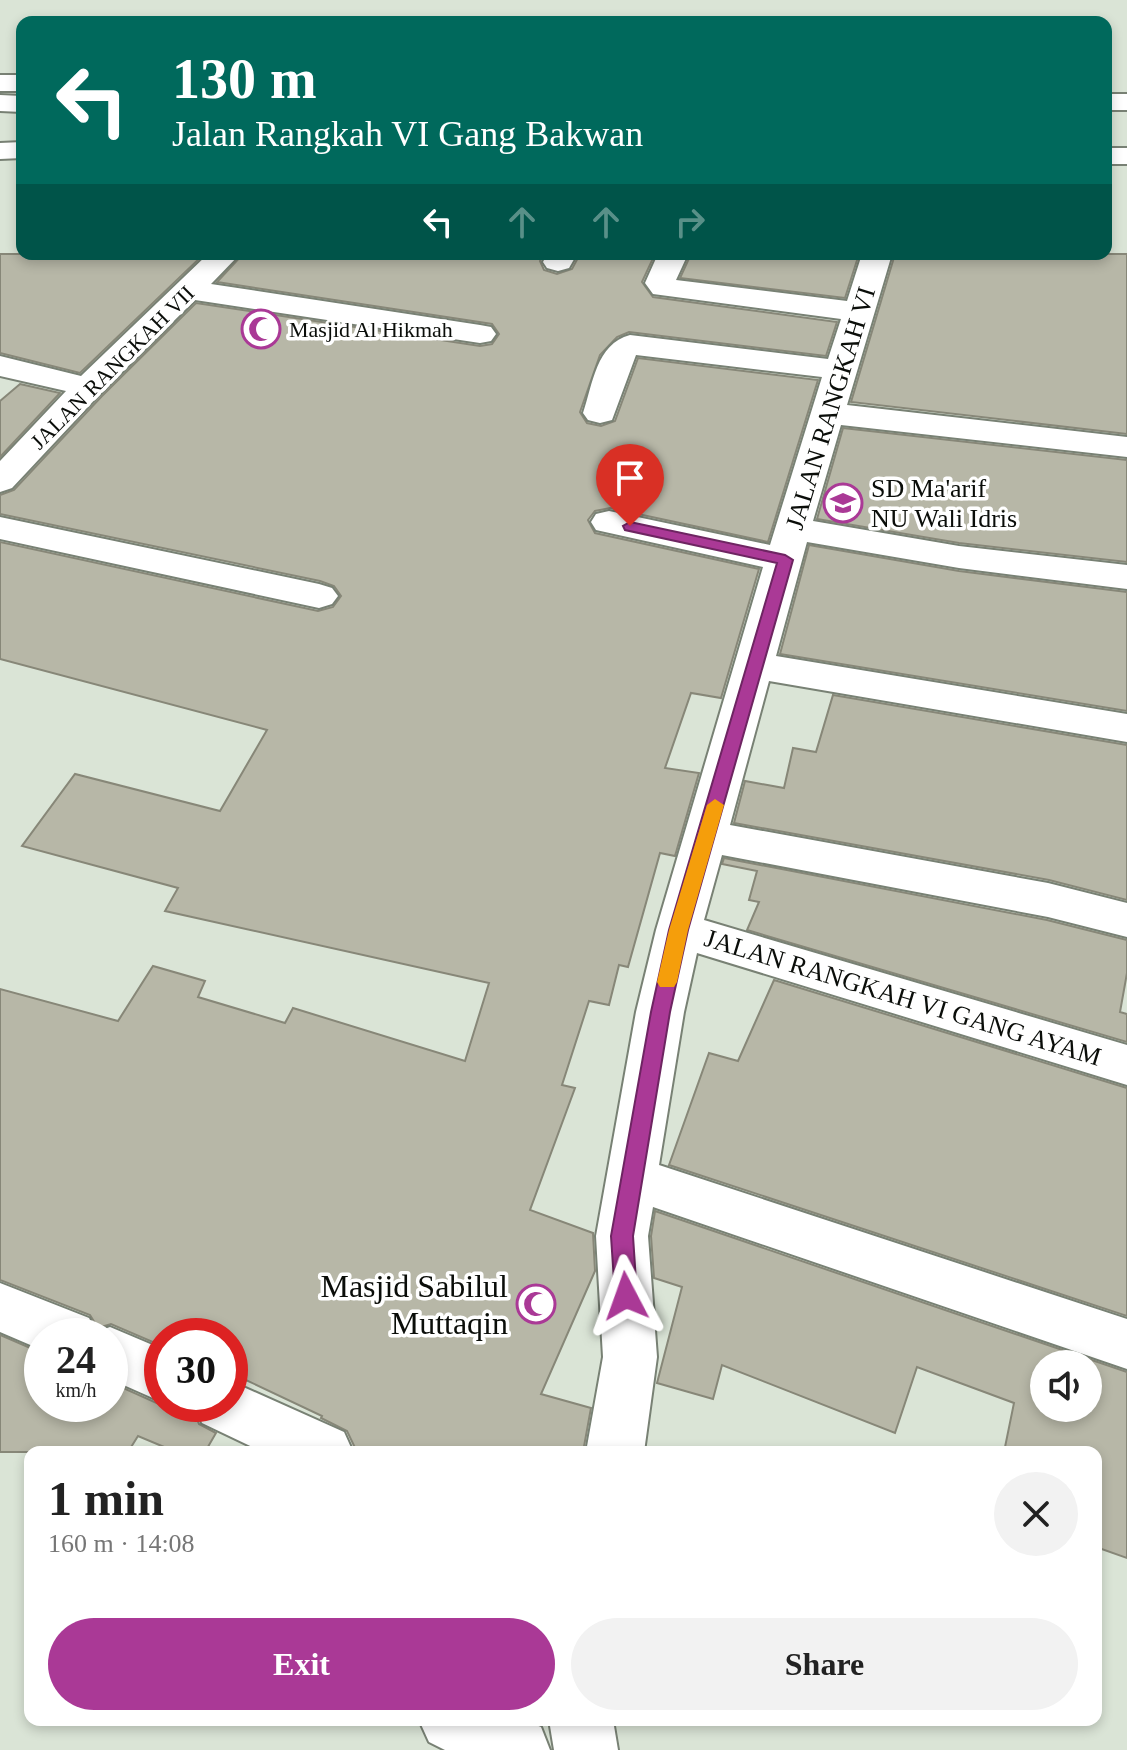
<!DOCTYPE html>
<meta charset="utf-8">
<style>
body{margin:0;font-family:Georgia,serif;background:#f2f2f2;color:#222;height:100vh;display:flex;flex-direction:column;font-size:30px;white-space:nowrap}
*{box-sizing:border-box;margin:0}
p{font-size:26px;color:#767676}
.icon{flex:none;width:44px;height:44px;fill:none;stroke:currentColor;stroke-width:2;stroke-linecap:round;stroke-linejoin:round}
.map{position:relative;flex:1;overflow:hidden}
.side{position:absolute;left:24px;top:1446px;width:1078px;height:280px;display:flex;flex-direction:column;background:#fff;border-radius:16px;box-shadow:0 4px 12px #0003}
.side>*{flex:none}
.hud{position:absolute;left:16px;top:16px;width:1096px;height:244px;border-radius:16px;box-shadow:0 4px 12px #0003;background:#00695c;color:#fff;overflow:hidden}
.controls{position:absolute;left:1030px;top:1350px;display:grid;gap:16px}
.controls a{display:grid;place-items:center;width:72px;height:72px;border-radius:50%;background:#fff;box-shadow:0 4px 12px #0003;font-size:40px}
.speed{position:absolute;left:24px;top:1318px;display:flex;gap:16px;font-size:40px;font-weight:700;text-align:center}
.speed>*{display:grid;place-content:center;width:104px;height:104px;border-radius:50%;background:#fff;box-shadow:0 4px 12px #0003;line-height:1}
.speed small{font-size:20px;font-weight:400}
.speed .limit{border:12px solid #d22;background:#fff;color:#111}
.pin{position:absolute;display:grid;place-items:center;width:68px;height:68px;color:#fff;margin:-82px -34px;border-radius:50% 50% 50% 0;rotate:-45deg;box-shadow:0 0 8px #0007}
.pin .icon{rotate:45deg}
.me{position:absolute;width:88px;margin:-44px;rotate:356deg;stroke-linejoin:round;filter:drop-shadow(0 0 6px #0008)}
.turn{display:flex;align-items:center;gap:28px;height:168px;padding:0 24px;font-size:36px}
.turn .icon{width:104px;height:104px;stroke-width:2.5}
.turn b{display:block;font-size:56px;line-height:68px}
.lanes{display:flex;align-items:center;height:76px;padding:0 24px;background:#0003;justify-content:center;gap:40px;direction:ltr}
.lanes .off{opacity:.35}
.round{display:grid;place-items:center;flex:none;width:84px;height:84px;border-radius:42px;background:#f2f2f2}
.head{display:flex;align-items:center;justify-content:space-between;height:136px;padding:0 24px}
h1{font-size:48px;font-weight:700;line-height:60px}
.primary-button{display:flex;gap:16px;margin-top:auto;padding:16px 24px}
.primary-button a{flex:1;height:92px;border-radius:48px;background:#aa3996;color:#fff;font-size:32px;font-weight:700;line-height:92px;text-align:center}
.primary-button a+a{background:#f2f2f2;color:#222}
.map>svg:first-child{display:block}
.building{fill:#b7b7a7;stroke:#878778;stroke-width:2;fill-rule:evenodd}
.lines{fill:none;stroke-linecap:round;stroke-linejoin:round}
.minor-casing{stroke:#788174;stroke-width:4}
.major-casing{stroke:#788174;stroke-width:4}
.minor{fill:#fff;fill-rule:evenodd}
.major{fill:#fff;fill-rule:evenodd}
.route{fill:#aa3996;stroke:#6e2562;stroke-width:2}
.slow{fill:#f59e0b}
.labels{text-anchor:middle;stroke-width:7;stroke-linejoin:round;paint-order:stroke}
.far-poi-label{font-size:22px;fill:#0a0d09;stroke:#fff;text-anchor:start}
.far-street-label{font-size:22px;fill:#0a0d09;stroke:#fff}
.street-label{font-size:26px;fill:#0a0d09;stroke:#fff}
.poi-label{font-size:26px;fill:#0a0d09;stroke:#fff;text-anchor:start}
.near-poi-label{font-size:32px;fill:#0a0d09;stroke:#fff;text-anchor:end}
</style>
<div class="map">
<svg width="1127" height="1750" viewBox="0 0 1127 1750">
<rect width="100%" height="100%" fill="#dae4d6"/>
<g class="building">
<polygon points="0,254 204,254 80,373 0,353"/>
<polygon points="243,254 544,254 540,261 544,270 557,274 572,269 580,254 655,254 642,282 653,297 837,322 826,356 629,332 617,337 600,355 580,412 587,423 601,426 615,421 638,358 818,380 768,542 610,508 595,511 588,520 595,533 759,569 721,698 691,693 665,768 699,773 675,856 660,853 628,967 619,965 609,1005 589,1001 562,1085 575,1088 530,1210 593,1233 595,1271 541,1394 591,1408 583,1452 357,1452 347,1431 321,1418 322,1416 246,1380 244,1384 230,1378 230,1336 162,1336 162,1346 111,1324 98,1328 90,1315 0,1280 0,989 118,1021 153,966 205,981 198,997 285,1023 293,1008 465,1061 489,983 165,911 178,888 22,846 75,774 220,811 267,730 0,659 0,542 318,611 333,607 341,596 334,586 320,581 0,514 0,495 14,490 102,396 196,303 480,346 492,344 499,334 492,324 217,282"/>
<polygon points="691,254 859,254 845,298 680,278"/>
<polygon points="895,254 990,258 990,254 1127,254 1127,434 851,402"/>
<polygon points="20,384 60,393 0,457 0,401"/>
<polygon points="843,428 1127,460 1127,562 959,543 817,519"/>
<polygon points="809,545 959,571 1127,592 1127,711 780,654"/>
<polygon points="833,695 1127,745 1127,900 1049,880 734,823 745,781 784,788 793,748 816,752"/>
<polygon points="724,858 1047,920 1127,940 1127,973 1120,1012 1127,1014 1127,1042 747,930 759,902 749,900 757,871 722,864"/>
<polygon points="774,980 1127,1088 1127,1316 669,1165 709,1053 738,1061"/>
<path d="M655 1211 1127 1372V1558L1096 1547V1452H1004L1014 1403 917 1367 895 1433 722 1365 713 1399 657 1383 682 1287 654 1278 651 1236ZM1044 1364H1088V1408H1044Z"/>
<polygon points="0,1335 42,1353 42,1404 110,1404 110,1382 161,1405 191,1404 199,1424 216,1433 205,1452 176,1452 138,1436 128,1452 0,1452"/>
</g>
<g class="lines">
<defs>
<g id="minor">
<rect x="0" y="75" width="22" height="16"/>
<polygon points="208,254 240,254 211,284 480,325 491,327 496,334 491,341 480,343 195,300 100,394 12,488 0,492 0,461 66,391 0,376 0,356 81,376"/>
<polygon points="547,254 577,254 569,268 558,271 547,268 543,262"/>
<path d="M658 254H688L676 280 847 301 862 254H892L847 405 1127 437V457L841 425 813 521 959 546 1127 565V589L959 568 807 542 776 656 1127 714V742L769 681 730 825 1048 883 1127 903V937L1048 917 722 855 704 920 1127 1045V1085L697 953 684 1012 659 1165 1127 1319V1369L653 1207 648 1236 657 1357 644 1452H586L603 1357 596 1236 636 1012 656 930 763 567 596 530 591 522 596 514 609 511 770 545 822 377 636 355 612 420 600 423 588 420 583 413C593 384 596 344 630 335L828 359 841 319 653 294 645 283Z"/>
<polygon points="0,517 319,584 332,588 338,596 332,604 319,608 0,539"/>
<polygon points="0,1283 89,1318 96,1332 110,1327 162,1349 162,1402 110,1379 110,1336 42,1336 42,1350 0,1332"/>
<polygon points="230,1381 344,1432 353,1452 263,1452 202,1423 194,1404 230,1404"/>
<polygon points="419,1720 524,1720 541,1727 550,1750 445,1750 429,1742"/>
<polygon points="549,1720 613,1720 618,1750 554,1750"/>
</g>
<g id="major">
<rect x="1106" y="94" width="21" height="16"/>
<polygon points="0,95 22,96 22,112 0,111"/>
<polygon points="22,142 22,158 0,159 0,143"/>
<rect x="1106" y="148" width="21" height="16"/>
</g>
</defs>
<use href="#minor" class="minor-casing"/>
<use href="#major" class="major-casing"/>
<use href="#minor" class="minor"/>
<use href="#major" class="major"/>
</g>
<polygon class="route" points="630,522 785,555 793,560 688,930 670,1012 633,1236 637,1296 633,1303 626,1306 618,1303 615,1296 611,1236 651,1012 669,930 777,563 625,530 623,526"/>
<polygon class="slow" points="715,799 724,805 688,930 677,982 674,987 660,987 657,982 669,930 707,805"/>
<defs>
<symbol id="mosque-ring" viewBox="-11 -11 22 22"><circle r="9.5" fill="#fff" stroke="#aa3996" stroke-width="1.5"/><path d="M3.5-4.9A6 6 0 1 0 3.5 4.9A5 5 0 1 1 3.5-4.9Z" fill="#aa3996"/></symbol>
<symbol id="school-ring" viewBox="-11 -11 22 22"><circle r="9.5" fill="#fff" stroke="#aa3996" stroke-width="1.5"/><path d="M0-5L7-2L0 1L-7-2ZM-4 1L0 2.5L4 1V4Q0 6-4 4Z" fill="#aa3996"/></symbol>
</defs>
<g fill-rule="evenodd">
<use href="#mosque-ring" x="239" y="307" width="44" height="44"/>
<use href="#school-ring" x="821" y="481" width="44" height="44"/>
<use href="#mosque-ring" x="514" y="1282" width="44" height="44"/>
</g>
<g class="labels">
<g class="far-poi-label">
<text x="289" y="337">Masjid Al Hikmah</text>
</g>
<g class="far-street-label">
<text transform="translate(112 367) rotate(-45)" y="8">JALAN RANGKAH VII</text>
</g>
<g class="street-label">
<text transform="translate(830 408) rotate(-73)" y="9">JALAN RANGKAH VI</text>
<text transform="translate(903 997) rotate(17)" y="9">JALAN RANGKAH VI GANG AYAM</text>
</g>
<g class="poi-label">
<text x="871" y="497">SD Ma'arif<tspan x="871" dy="30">NU Wali Idris</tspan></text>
</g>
<g class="near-poi-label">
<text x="508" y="1297">Masjid Sabilul<tspan x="508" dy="37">Muttaqin</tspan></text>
</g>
</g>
</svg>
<div class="controls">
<a><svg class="icon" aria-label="sound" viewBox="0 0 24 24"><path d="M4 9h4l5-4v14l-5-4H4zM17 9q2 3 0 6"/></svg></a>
</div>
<div class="speed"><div>24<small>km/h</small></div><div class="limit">30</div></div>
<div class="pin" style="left:630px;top:526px;background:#d93025"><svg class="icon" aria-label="arrive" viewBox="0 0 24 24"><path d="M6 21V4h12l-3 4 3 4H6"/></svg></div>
<svg class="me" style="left:626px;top:1296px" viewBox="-20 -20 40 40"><path d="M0-17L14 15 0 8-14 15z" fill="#aa3996" stroke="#fff" stroke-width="4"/></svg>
<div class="hud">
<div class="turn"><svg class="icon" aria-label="left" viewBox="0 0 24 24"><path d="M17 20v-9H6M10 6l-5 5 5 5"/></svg><div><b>130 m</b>Jalan Rangkah VI Gang Bakwan</div></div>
<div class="lanes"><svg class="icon" aria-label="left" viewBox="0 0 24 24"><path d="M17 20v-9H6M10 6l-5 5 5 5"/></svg><svg class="icon off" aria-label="ahead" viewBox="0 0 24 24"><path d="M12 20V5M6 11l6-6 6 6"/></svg><svg class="icon off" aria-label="ahead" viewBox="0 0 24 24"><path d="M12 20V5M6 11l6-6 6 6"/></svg><svg class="icon off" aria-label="right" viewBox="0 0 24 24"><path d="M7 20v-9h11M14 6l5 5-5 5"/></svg></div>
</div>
<section class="side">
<div class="head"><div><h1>1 min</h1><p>160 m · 14:08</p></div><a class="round"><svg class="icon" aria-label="close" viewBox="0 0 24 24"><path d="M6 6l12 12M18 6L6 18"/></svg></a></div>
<div class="primary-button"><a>Exit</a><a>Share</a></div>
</section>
</div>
